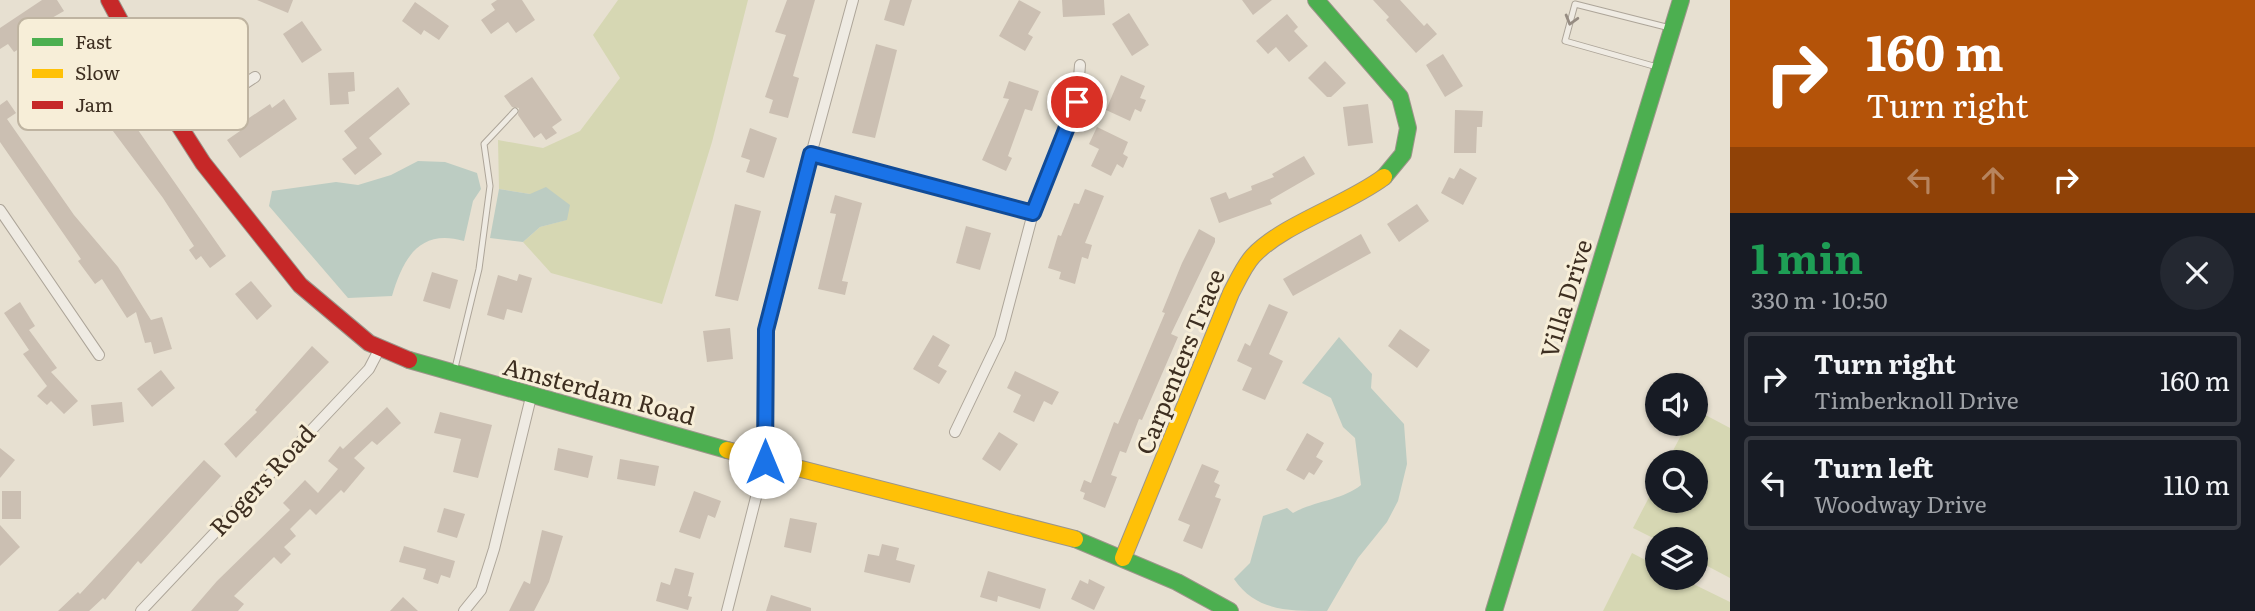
<!DOCTYPE html>
<meta charset="utf-8">
<style>
body{margin:0;font-family:Literata,serif;background:#242831;color:#f1f3f6;height:100vh;display:flex;flex-direction:column;font-size:26px;white-space:nowrap}
*{box-sizing:border-box;margin:0}
p{font-size:23px;color:#9ea1a6}
.icon{flex:none;width:38px;height:38px;fill:none;stroke:currentColor;stroke-width:2;stroke-linecap:round;stroke-linejoin:round}
.map{position:relative;flex:1;overflow:hidden}
.side{display:flex;flex-direction:column;background:#171b24;width:525px}
.side>*{flex:none}
.hud{background:#b45309;color:#fff;overflow:hidden}
.fabs{position:absolute;left:1645px;top:373px;display:grid;gap:14px}
.fabs a{display:grid;place-items:center;width:63px;height:63px;border-radius:50%;background:#171b24;box-shadow:0 2px 5px #0004;font-size:35px}
.pin{position:absolute;display:grid;place-items:center;width:60px;height:60px;color:#fff;margin:-30px;border:4px solid #fff;border-radius:50%;box-shadow:0 2px 7px #0007}
.me{position:absolute;width:77px;margin:-38px;rotate:0deg;stroke-linejoin:round;filter:drop-shadow(0 0 5px #0008)}
.turn{display:flex;align-items:center;gap:24px;height:147px;padding:0 21px;font-size:32px}
.turn .icon{width:91px;height:91px;stroke-width:2.5}
.turn b{display:block;font-size:49px;line-height:60px}
.lanes{display:flex;align-items:center;height:66px;padding:0 21px;background:#0003;justify-content:center;gap:35px;direction:ltr}
.lanes .off{opacity:.35}
.round{display:grid;place-items:center;flex:none;width:74px;height:74px;border-radius:37px;background:#242831}
.headline{display:flex;align-items:center;justify-content:space-between;height:119px;padding:0 21px}
h1{font-size:42px;font-weight:700;line-height:52px;color:#1e9e55}
ul{padding:0;list-style:none}
li{display:flex;align-items:center;gap:21px;height:94px;margin:0 14px 10px;padding:0 7px;border:4px solid #363941;border-radius:7px}
li div{flex:1}
li b{display:block;font-size:26px}
li em{font-style:normal}
main{display:flex;flex:1;min-height:0}
.map>svg:first-child{display:block}
.green{fill:#d6d7b3}
.water{fill:#bcccc2}
.building{fill:#cbbfb2}
.lines{fill:none;stroke-linecap:round;stroke-linejoin:round}
.lane-casing{stroke:#ada599;stroke-width:7}
.street-casing{stroke:#ada599;stroke-width:12}
.fast-casing{stroke:#9c958a;stroke-width:18}
.slow-casing{stroke:#9c958a;stroke-width:18}
.jam-casing{stroke:#9c958a;stroke-width:18}
.lane{stroke:#efebe3;stroke-width:5}
.street{stroke:#efebe3;stroke-width:10}
.fast{stroke:#4caf50;stroke-width:16}
.slow{stroke:#ffc107;stroke-width:16}
.jam{stroke:#c62828;stroke-width:16}
.oneway{stroke:#968c82}
.route-casing{stroke:#114b97;stroke-width:18}
.route{stroke:#1a73e8;stroke-width:12}
.labels{text-anchor:middle;stroke-width:6;stroke-linejoin:round;paint-order:stroke}
.street-label{font-size:24px;fill:#3d2e20;stroke:#f7eed8}
.key{fill:#f7eed8;stroke:#bfb4a1;stroke-width:2}
.key-label{font-size:19px;fill:#3d2e20}
</style>
<main>
<div class="map">
<svg width="1730" height="611" viewBox="0 0 1730 611">
<rect width="100%" height="100%" fill="#e7e0d1"/>
<g class="green">
<polygon points="618,0 748,0 712,142 662,304 551,273 523,242 540,227 566,220 530,194 499,189 498,140 543,148 580,131 620,78 593,35"/>
<polygon points="1696,410 1730,428 1730,578 1696,560 1696,539 1657,540 1633,528 1657,482 1657,500 1696,500 1696,462 1667,462 1687,424 1696,424"/>
<polygon points="1632,553 1657,566 1657,578 1681,578 1730,602 1730,611 1603,611"/>
</g>
<g class="water">
<path d="M418 161 445 162 477 173 481 189 473 201 464 241C419 228 403 259 392 296L348 298 269 206 272 191 336 182 358 185 391 175Z"/>
<polygon points="546,187 570,205 567,220 540,227 523,242 490,238 499,189 530,194"/>
<path d="M1339 337 1372 374 1371 388 1404 424 1407 464 1398 501 1387 522 1358 558 1327 611C1287 611 1256 611 1234 579L1250 563 1263 516 1287 508 1293 513C1314 501 1343 500 1361 485L1355 438 1343 427 1331 398 1302 383Z"/>
</g>
<g class="building">
<polygon points="42,0 57,0 64,11 24,34 30,42 14,52 8,44 0,49 0,28"/>
<polygon points="257,0 293,0 288,13"/>
<polygon points="497,0 522,0 535,20 516,33 508,22 491,34 481,20 495,10 491,4"/>
<polygon points="787,0 815,0 793,76 799,78 788,118 769,113 773,100 765,97 786,35 775,32"/>
<polygon points="890,0 912,0 904,26 884,20"/>
<polygon points="1019,0 1041,12 1028,34 1033,37 1025,51 999,36"/>
<polygon points="1062,0 1104,0 1105,15 1063,17"/>
<polygon points="1242,0 1272,0 1253,15"/>
<polygon points="1373,0 1400,0 1424,26 1427,23 1437,34 1416,53 1386,20 1389,17"/>
<polygon points="415,2 449,26 439,40 424,30 421,35 402,21"/>
<polygon points="1129,13 1149,45 1132,56 1112,24"/>
<polygon points="1287,14 1298,27 1294,31 1308,46 1289,62 1276,47 1268,54 1256,41"/>
<polygon points="302,21 322,50 302,63 283,34"/>
<polygon points="876,44 897,50 875,138 852,133"/>
<polygon points="80,47 226,256 210,268 201,256 196,260 189,250 194,246 163,198 98,111 93,115 84,102 91,97 64,58"/>
<polygon points="1443,54 1463,86 1445,97 1426,65"/>
<polygon points="1325,61 1346,83 1331,97 1327,97 1308,78"/>
<polygon points="354,72 355,91 348,92 349,104 330,105 328,73"/>
<polygon points="1121,75 1145,86 1140,98 1146,100 1141,112 1135,109 1130,121 1106,110"/>
<polygon points="532,77 562,120 552,127 557,133 546,140 541,133 534,138 518,115 519,108 512,107 504,96"/>
<polygon points="1009,81 1039,91 1032,111 1025,109 1008,156 1012,158 1006,171 982,160 1009,99 1003,98"/>
<polygon points="398,87 410,104 369,138 382,154 355,175 342,159 357,148 344,131"/>
<polygon points="284,99 297,119 240,158 227,140 240,131 237,126 270,104 272,108"/>
<polygon points="7,100 16,113 7,119 74,215 118,267 151,320 162,317 172,349 154,354 151,342 145,343 136,312 127,318 102,279 95,284 78,261 81,259 0,142 0,105"/>
<polygon points="1368,104 1373,143 1348,146 1343,107"/>
<polygon points="1455,110 1483,111 1482,127 1477,127 1476,153 1454,153"/>
<polygon points="1097,127 1128,142 1123,154 1128,157 1123,168 1117,164 1111,176 1091,166 1099,149 1089,144"/>
<polygon points="750,128 777,138 764,178 746,172 750,160 741,157"/>
<polygon points="1304,156 1315,174 1270,200 1272,204 1219,223 1210,198 1226,192 1229,199 1252,190 1251,186 1274,177 1272,174"/>
<polygon points="1460,168 1477,178 1463,205 1441,193 1449,177 1454,179"/>
<polygon points="1085,189 1104,196 1085,243 1092,245 1088,259 1082,257 1075,284 1059,279 1061,272 1048,268 1058,235 1061,236 1074,203 1079,204"/>
<polygon points="835,195 862,203 842,281 848,282 845,295 818,289 836,214 830,213"/>
<polygon points="735,204 761,211 738,301 715,296"/>
<polygon points="1417,204 1429,221 1399,242 1387,224"/>
<polygon points="966,226 991,233 980,270 956,263"/>
<polygon points="1199,229 1215,238 1215,242 1171,334 1178,337 1142,420 1139,419 1126,453 1120,451 1111,475 1117,477 1105,508 1083,499 1085,493 1080,491 1084,480 1091,483 1114,422 1118,424 1165,313 1162,312 1182,263"/>
<polygon points="1361,234 1371,253 1293,296 1283,279"/>
<polygon points="432,272 458,280 450,309 423,301"/>
<polygon points="519,274 532,278 522,313 507,309 504,320 487,315 498,275 517,281"/>
<polygon points="251,281 272,306 257,320 235,294"/>
<polygon points="20,302 35,326 29,330 57,368 51,372 78,401 64,414 51,401 47,405 37,396 47,386 23,354 29,350 4,313"/>
<polygon points="1269,304 1288,312 1269,354 1283,361 1265,400 1242,390 1252,368 1237,361 1245,343 1250,346"/>
<polygon points="730,328 733,359 707,362 703,331"/>
<polygon points="1400,329 1430,350 1417,368 1388,346"/>
<polygon points="933,335 950,345 938,366 947,371 939,384 913,369"/>
<polygon points="312,346 329,362 236,458 224,444 257,412 255,410"/>
<polygon points="161,370 175,388 152,407 137,389"/>
<polygon points="1015,371 1059,392 1052,405 1044,401 1034,422 1013,412 1021,395 1007,388"/>
<polygon points="122,402 124,422 93,426 91,405"/>
<polygon points="387,407 401,423 377,445 372,441 354,458 365,468 344,493 341,490 316,515 310,509 290,529 296,536 284,547 291,554 281,564 274,557 234,596 244,604 238,611 191,611 217,581 290,510 283,503 305,480 318,493 338,469 328,461 340,446 343,449"/>
<polygon points="440,412 492,425 478,478 453,472 461,439 434,433"/>
<polygon points="999,432 1018,444 1000,471 982,459"/>
<polygon points="1307,433 1324,443 1316,457 1323,461 1314,475 1309,472 1304,480 1286,470"/>
<polygon points="0,448 15,460 0,478"/>
<polygon points="558,448 593,456 588,478 554,470"/>
<polygon points="620,459 659,466 655,486 617,479"/>
<polygon points="204,460 221,476 141,564 138,561 105,600 103,598 89,611 58,611 78,592 80,594"/>
<polygon points="1202,464 1219,471 1214,482 1220,485 1215,497 1221,499 1202,549 1183,541 1190,525 1178,520"/>
<rect x="2" y="491" width="19" height="28"/>
<polygon points="694,491 721,501 715,518 708,515 700,539 679,532"/>
<polygon points="444,508 465,514 457,538 437,532"/>
<polygon points="790,518 817,523 811,553 784,547"/>
<polygon points="0,525 20,547 0,566"/>
<polygon points="542,530 563,536 549,582 534,611 509,611 524,581 530,584"/>
<polygon points="882,544 899,548 896,560 915,565 910,583 864,572 868,554 879,556"/>
<polygon points="404,546 455,561 450,578 441,575 438,584 423,579 426,569 399,562"/>
<polygon points="675,568 694,573 688,596 692,597 688,610 656,601 661,582 670,585"/>
<polygon points="988,571 1046,589 1040,609 998,596 997,602 980,597"/>
<polygon points="1089,579 1105,587 1094,610 1071,599 1080,580 1088,584"/>
<polygon points="771,595 811,608 811,611 766,611"/>
<polygon points="403,597 418,611 390,611"/>
</g>
<g class="lines">
<defs>
<g id="lane">
<polyline points="1657,67 1565,41 1575,4 1670,28"/>
<polyline points="454,372 479,269 490,186 484,144 515,111"/>
</g>
<g id="street">
<polyline points="179,127 255,77"/>
<polyline points="811,154 1033,213"/>
<polyline points="0,210 99,355"/>
<polyline points="955,432 1000,338 1033,213 1077,102 1080,65"/>
<polyline points="141,611 369,369 380,348"/>
<polyline points="464,611 481,590 494,549 531,397"/>
<polyline points="727,611 765,462 766,330 772,298 853,0"/>
</g>
<g id="fast">
<polyline points="1316,0 1400,97 1408,128 1403,154 1384,177"/>
<polyline points="409,360 727,450"/>
<polyline points="1075,539 1177,582 1230,611"/>
<polyline points="1494,611 1681,0"/>
</g>
<g id="slow">
<polyline points="727,450 1075,539"/>
<path d="M1123 558 1231 293C1238 280 1244 266 1253 256 1283 224 1347 205 1384 177"/>
</g>
<polyline id="jam" points="109,0 164,102 203,163 300,285 369,343 409,360"/>
</defs>
<use href="#lane" class="lane-casing"/>
<use href="#street" class="street-casing"/>
<use href="#fast" class="fast-casing"/>
<use href="#slow" class="slow-casing"/>
<use href="#jam" class="jam-casing"/>
<use href="#lane" class="lane"/>
<use href="#street" class="street"/>
<use href="#fast" class="fast"/>
<use href="#slow" class="slow"/>
<use href="#jam" class="jam"/>
</g>
<defs><path id="oneway-chevron" d="M-2-3.5L2.5 0L-2 3.5" fill="none" stroke-width="1.6" stroke-linecap="round" stroke-linejoin="round" transform="scale(1.75)"/></defs>
<use class="oneway" href="#oneway-chevron" transform="translate(1571 20) rotate(106)"/>
<g class="lines">
<defs>
<polyline id="route" points="765,462 766,330 811,154 1033,213 1077,102"/>
</defs>
<use href="#route" class="route-casing"/>
<use href="#route" class="route"/>
</g>
<g class="labels">
<g class="street-label">
<text transform="translate(1567 299) rotate(-73)" y="8">Villa Drive</text>
<text transform="translate(1181 362) rotate(-68)" y="8">Carpenters Trace</text>
<text transform="translate(599 392) rotate(15)" y="8">Amsterdam Road</text>
<text transform="translate(263 481) rotate(-47)" y="8">Rogers Road</text>
</g>
</g>
<rect x="18" y="18" width="230" height="112" rx="10" class="key"/>
<rect x="32" y="38" width="31" height="8" fill="#4caf50"/>
<rect x="32" y="69" width="31" height="9" fill="#ffc107"/>
<rect x="32" y="101" width="31" height="8" fill="#c62828"/>
<g class="key-label">
<text x="75" y="49">Fast</text>
<text x="75" y="80">Slow</text>
<text x="75" y="112">Jam</text>
</g>
</svg>
<div class="fabs">
<a><svg class="icon" aria-label="sound" viewBox="0 0 24 24"><path d="M4 9h4l5-4v14l-5-4H4zM17 9q2 3 0 6"/></svg></a>
<a><svg class="icon" aria-label="search" viewBox="0 0 24 24"><circle cx="10" cy="10" r="6"/><path d="M15 15l6 6"/></svg></a>
<a><svg class="icon" aria-label="layers" viewBox="0 0 24 24"><path d="M12 4l9 5-9 5-9-5zM3 14l9 5 9-5"/></svg></a>
</div>
<div class="pin" style="left:1077px;top:102px;background:#d93025"><svg class="icon" aria-label="arrive" viewBox="0 0 24 24"><path d="M6 21V4h12l-3 4 3 4H6"/></svg></div>
<svg class="me" style="left:765px;top:462px" viewBox="-20 -20 40 40"><circle r="19" fill="#fff"/><path d="M0-13L10 11 0 6-10 11z" fill="#1a73e8"/></svg>
</div>
<section class="side">
<div class="hud">
<div class="turn"><svg class="icon" aria-label="right" viewBox="0 0 24 24"><path d="M7 20v-9h11M14 6l5 5-5 5"/></svg><div><b>160 m</b>Turn right</div></div>
<div class="lanes"><svg class="icon off" aria-label="left" viewBox="0 0 24 24"><path d="M17 20v-9H6M10 6l-5 5 5 5"/></svg><svg class="icon off" aria-label="ahead" viewBox="0 0 24 24"><path d="M12 20V5M6 11l6-6 6 6"/></svg><svg class="icon" aria-label="right" viewBox="0 0 24 24"><path d="M7 20v-9h11M14 6l5 5-5 5"/></svg></div>
</div>
<div class="headline"><div><h1>1 min</h1><p>330 m · 10:50</p></div><a class="round"><svg class="icon" aria-label="close" viewBox="0 0 24 24"><path d="M6 6l12 12M18 6L6 18"/></svg></a></div>
<ul>
<li><svg class="icon" aria-label="right" viewBox="0 0 24 24"><path d="M7 20v-9h11M14 6l5 5-5 5"/></svg><div><b>Turn right</b><p>Timberknoll Drive</p></div><em>160 m</em></li>
<li><svg class="icon" aria-label="left" viewBox="0 0 24 24"><path d="M17 20v-9H6M10 6l-5 5 5 5"/></svg><div><b>Turn left</b><p>Woodway Drive</p></div><em>110 m</em></li>
</ul>
</section>
</main>
